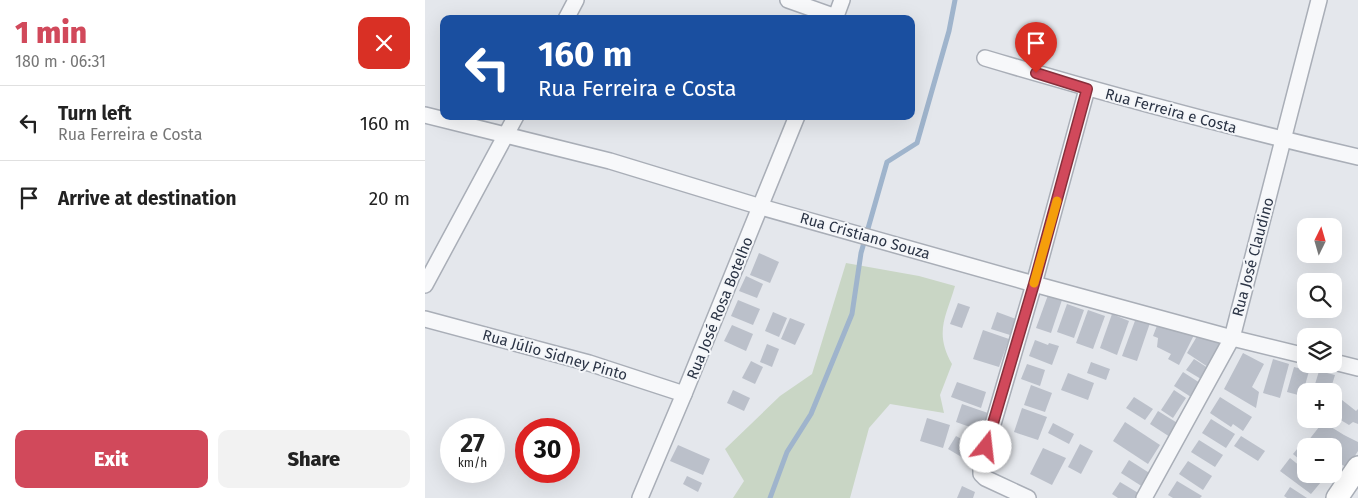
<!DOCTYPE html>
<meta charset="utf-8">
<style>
body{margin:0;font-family:"Fira Sans",sans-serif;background:#f2f2f2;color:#222;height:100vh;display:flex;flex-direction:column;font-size:19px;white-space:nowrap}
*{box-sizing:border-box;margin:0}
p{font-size:16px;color:#767676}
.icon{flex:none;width:28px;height:28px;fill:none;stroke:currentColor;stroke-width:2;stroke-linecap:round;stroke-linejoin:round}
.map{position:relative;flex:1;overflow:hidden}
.panel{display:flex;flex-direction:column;background:#fff;width:425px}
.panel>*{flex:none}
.hud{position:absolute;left:15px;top:15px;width:475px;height:105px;border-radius:10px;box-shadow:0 5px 20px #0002;background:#1a4fa0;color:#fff;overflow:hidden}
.needle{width:32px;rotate:5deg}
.controls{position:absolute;left:872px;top:218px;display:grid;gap:10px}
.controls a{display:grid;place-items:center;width:45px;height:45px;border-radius:10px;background:#fff;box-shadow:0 5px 20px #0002;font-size:25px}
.speed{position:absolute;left:15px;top:418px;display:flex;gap:10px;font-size:25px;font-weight:700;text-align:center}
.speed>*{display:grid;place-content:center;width:65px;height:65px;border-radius:50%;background:#fff;box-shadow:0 5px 20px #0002;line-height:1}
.speed small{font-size:12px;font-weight:400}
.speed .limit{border:8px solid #d22;background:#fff;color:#111}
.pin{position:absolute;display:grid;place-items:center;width:42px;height:42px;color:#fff;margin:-51px -21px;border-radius:50% 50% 50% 0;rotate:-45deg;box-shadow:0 0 5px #0007}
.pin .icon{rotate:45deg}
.me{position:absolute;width:55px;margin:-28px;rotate:16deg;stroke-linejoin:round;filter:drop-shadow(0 0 4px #0008)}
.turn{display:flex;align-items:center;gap:18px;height:105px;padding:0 15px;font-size:22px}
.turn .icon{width:65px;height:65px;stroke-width:2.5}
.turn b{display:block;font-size:35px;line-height:42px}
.round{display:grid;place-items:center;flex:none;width:52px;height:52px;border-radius:10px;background:#f2f2f2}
.summary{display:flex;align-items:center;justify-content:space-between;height:85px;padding:0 15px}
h1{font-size:30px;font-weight:800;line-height:38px;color:#d1495b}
.cta{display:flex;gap:10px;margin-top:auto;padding:10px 15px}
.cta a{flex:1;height:58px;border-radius:10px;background:#d1495b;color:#fff;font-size:20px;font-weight:800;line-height:58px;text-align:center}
.cta a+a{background:#f2f2f2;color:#222}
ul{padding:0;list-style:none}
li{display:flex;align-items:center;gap:15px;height:75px;padding:0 15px;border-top:1px solid #e0e0e0}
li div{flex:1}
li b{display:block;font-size:19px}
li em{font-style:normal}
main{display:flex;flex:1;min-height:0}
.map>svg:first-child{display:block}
.green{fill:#c9d6c5}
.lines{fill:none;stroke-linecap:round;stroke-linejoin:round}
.stream{stroke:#9fb4cc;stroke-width:5}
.building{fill:#bbc0ca}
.street-casing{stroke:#a9aeb7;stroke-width:18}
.secondary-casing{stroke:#a9aeb7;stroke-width:24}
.street{stroke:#f7f8fa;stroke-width:15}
.secondary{stroke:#fff;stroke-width:21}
.route-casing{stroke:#882f3b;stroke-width:12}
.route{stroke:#d1495b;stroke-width:9}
.slow{stroke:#f59e0b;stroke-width:9}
.labels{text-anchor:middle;stroke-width:4;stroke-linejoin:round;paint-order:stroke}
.street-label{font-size:15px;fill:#2b3445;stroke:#f4f6f9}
</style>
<main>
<section class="panel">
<div class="summary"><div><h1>1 min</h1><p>180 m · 06:31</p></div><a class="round" style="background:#d93025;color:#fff"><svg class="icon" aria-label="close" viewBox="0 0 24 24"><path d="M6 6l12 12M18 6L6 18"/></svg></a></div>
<ul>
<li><svg class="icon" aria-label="left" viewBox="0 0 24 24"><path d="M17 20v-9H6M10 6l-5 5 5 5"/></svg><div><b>Turn left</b><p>Rua Ferreira e Costa</p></div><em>160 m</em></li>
<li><svg class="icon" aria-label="arrive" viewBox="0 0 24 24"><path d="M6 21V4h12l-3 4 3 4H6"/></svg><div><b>Arrive at destination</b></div><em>20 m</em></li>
</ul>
<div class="cta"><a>Exit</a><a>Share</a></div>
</section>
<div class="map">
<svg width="933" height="498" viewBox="0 0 933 498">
<rect width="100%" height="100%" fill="#e4e7ec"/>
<path class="green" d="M421 263 494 276 530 286C521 317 509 332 527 364L515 395 519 413 465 404 444 428 425 498H308L319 481 300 449 355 396 387 374Z"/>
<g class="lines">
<polyline class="stream" points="345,498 362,452 386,414 427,314 436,253 462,162 492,143 524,31 530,0"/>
</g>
<g class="building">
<polygon points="334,253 354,262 345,283 325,275"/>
<polygon points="321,276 338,284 332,298 314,291"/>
<polygon points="623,295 637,300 626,333 611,328"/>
<polygon points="313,300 335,309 328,325 306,316"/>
<polygon points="533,303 545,307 537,328 525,324"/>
<polygon points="642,304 659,310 649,338 632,332"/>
<polygon points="663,310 680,316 668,349 651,343"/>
<polygon points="348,312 362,318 354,337 340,331"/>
<polygon points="572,312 591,319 585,335 566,329"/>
<polygon points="687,314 704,321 692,355 675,348"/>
<polygon points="365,318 380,324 370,345 356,339"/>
<polygon points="711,318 725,323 712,361 697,356"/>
<polygon points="733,323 769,335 754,365 743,359 746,354 732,347 733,338 728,336"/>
<polygon points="307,325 328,334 321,351 299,341"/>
<polygon points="558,330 584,339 574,367 548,359"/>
<polygon points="774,333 795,342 796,347 783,367 762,353"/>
<polygon points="610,340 623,345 624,343 634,346 627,365 604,356"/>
<polygon points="342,344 354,349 347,367 335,362"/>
<polygon points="818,353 839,364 827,387 834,392 831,408 799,389"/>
<polygon points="769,359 783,368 776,379 761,370"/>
<polygon points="848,359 864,364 855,398 838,393"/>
<polygon points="326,361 338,367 330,384 317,378"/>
<polygon points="666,362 685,369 681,380 662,373"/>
<polygon points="602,364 620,370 615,386 596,379"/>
<polygon points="869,367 884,371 877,396 862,392"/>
<polygon points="894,371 910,375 905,391 888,391"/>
<polygon points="758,372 775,383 766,397 749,386"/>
<polygon points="643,373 669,383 663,400 636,390"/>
<polygon points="532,382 561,392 556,408 526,397"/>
<polygon points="606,385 627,393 620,412 599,405"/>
<polygon points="308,390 325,398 319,411 302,403"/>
<polygon points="749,390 761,398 748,418 736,410"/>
<polygon points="709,397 728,409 720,420 701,408"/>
<polygon points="795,397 827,417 818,431 808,424 806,427 785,413"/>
<polygon points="917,400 931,411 933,409 933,424 928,422 924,425 909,416 909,409"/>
<polygon points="537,404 563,413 556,431 531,422"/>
<polygon points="597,408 622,417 613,440 589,432"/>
<polygon points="733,411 754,424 745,437 725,424"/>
<polygon points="502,418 525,425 518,448 495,441"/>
<polygon points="786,419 810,434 801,448 777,433"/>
<polygon points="700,422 735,445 723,464 688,441"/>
<polygon points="898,422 919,435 933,442 933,451 922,468 909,459 909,446 891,446 883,441"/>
<polygon points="628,423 649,434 644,444 623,433"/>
<polygon points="531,436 549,446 545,462 523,449"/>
<polygon points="816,436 840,451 833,461 809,446"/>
<polygon points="774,440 798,455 790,467 766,452"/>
<polygon points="878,442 881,446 881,465 868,454"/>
<polygon points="655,444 668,451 656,474 643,467"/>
<polygon points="253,445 285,459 278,475 245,461"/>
<polygon points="618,448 641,458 627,485 605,474"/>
<polygon points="865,458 881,471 881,474 885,474 896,482 886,494 855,471"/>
<polygon points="704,460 726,474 718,487 696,473"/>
<polygon points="763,461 787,476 778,490 754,474"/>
<polygon points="262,476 277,483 273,492 258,484"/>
<polygon points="752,481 777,496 775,498 748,498 743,495"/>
<polygon points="695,482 715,494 713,498 693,498 687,494"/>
<polygon points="537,486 550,492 548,498 532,498"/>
<polygon points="865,487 882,498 862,498 859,496"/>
</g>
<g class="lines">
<defs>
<g id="street">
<polyline points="363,0 411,17"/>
<polyline points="141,19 151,0"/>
<polyline points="410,19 417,0"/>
<path d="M560 58C684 95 808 128 933 157"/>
<polyline points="0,115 185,161 336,207 609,284 807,338 881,356"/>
<polyline points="0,285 91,116"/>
<polyline points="0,319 164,363 259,394"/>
<polyline points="909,362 933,368"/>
<polyline points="215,498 259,394 372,116"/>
<polyline points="603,498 560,478 556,474 556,465 609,284 662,89"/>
<polyline points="719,498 807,338 894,0"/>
</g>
<polyline id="secondary" points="912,498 933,467"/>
</defs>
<use href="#street" class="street-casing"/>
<use href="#secondary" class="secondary-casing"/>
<use href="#street" class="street"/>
<use href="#secondary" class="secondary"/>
</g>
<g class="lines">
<defs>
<polyline id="route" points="561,447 609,284 662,89 611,73"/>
</defs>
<use href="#route" class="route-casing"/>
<use href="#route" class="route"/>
<polyline class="slow" points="609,283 632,201"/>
</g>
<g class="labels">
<g class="street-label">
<text transform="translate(746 111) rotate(15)" y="5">Rua Ferreira e Costa</text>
<text transform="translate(440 236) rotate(16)" y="5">Rua Cristiano Souza</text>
<text transform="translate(828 257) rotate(-75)" y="5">Rua José Claudino</text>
<text transform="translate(295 308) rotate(-68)" y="5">Rua José Rosa Botelho</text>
<text transform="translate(130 355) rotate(16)" y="5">Rua Júlio Sidney Pinto</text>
</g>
</g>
</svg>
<div class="controls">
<a><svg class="needle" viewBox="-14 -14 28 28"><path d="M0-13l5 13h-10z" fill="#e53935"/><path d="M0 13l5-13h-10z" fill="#767676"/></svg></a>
<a><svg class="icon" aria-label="search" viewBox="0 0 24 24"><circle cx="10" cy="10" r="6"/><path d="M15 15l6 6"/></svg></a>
<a><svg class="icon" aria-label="layers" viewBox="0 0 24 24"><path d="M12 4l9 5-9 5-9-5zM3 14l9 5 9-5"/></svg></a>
<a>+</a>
<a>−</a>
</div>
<div class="speed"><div>27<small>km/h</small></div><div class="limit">30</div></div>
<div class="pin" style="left:611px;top:73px;background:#d93025"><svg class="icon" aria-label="arrive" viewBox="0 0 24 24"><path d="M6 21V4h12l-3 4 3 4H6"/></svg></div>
<svg class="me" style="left:561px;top:447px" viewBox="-20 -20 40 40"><circle r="19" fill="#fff"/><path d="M0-13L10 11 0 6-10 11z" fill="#d1495b"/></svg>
<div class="hud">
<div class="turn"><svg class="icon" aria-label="left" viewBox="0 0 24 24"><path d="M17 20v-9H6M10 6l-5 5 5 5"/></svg><div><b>160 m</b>Rua Ferreira e Costa</div></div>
</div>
</div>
</main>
